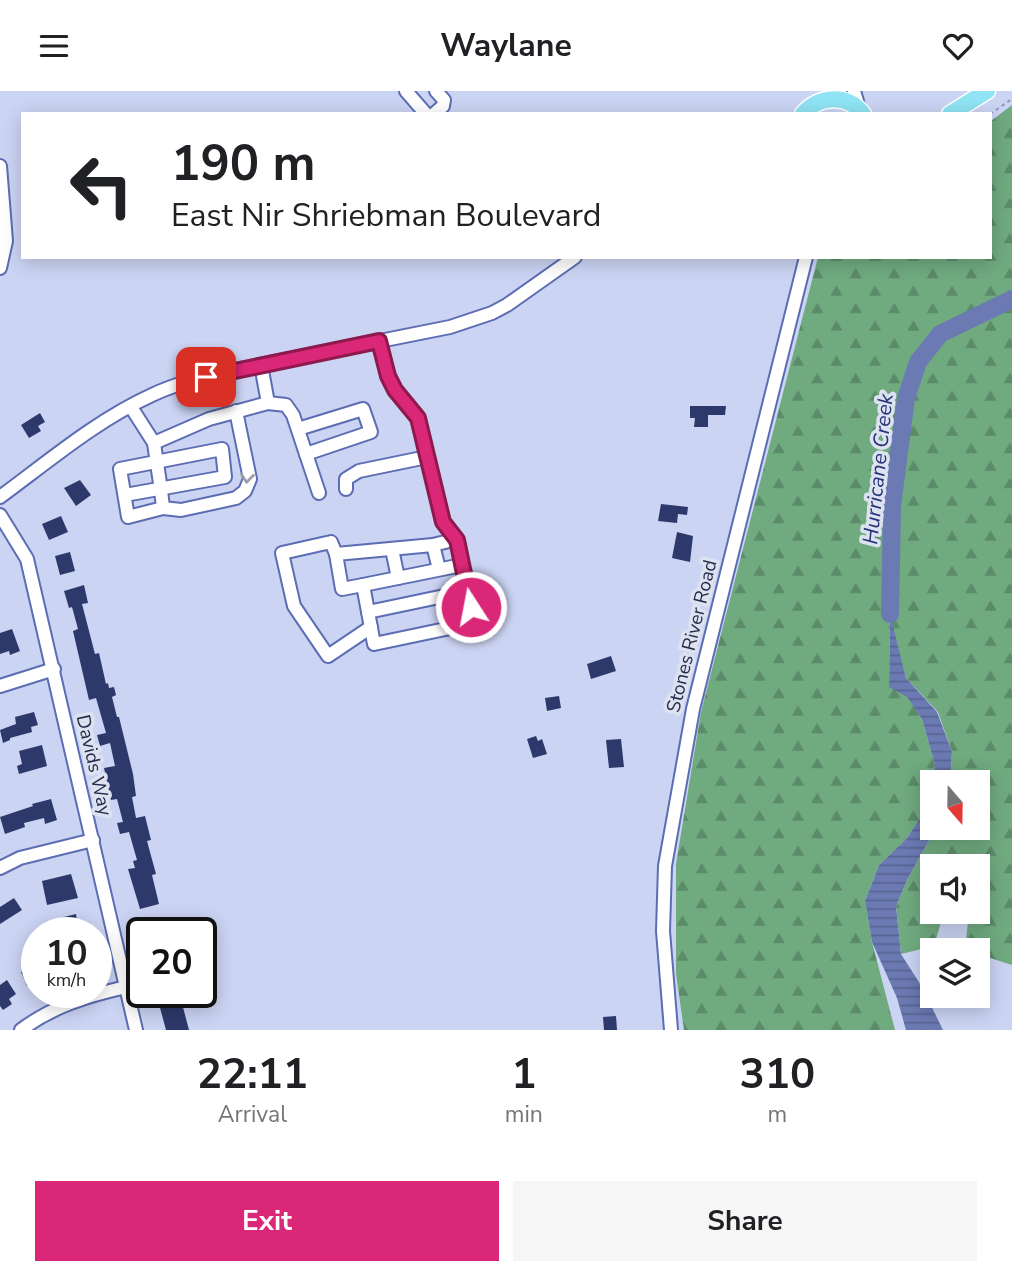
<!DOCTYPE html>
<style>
body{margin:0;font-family:"Nunito Sans",sans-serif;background:#f6f6f6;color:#202124;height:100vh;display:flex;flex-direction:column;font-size:26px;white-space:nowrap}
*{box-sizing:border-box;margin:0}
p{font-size:23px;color:#757577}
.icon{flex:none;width:38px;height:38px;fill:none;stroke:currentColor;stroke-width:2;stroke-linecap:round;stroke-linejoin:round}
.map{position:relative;height:939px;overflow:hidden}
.side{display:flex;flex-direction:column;background:#fff;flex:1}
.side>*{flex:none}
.banner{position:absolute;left:21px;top:21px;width:971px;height:147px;border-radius:0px;box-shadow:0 4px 18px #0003;background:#fff;color:#202124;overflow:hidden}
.needle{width:46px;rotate:160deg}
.buttons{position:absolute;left:920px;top:679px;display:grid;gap:14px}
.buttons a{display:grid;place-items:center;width:70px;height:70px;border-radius:0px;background:#fff;box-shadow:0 4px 18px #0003;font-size:35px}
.speed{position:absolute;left:21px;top:826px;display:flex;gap:14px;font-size:35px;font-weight:700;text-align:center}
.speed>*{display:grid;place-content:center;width:91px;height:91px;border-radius:50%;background:#fff;box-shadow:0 4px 18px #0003;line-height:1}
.speed small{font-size:18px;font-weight:400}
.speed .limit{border:4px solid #111;border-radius:10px;background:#fff;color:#111}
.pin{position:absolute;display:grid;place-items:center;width:60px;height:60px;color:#fff;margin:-30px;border-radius:14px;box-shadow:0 4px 10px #0006}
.me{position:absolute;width:77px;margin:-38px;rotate:349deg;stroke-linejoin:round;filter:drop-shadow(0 0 5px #0008)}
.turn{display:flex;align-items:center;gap:24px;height:147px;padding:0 35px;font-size:32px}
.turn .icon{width:91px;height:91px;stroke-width:2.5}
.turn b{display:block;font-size:49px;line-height:60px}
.eta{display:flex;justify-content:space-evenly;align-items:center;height:119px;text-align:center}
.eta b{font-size:42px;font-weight:700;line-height:49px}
.cta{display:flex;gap:14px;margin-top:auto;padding:14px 35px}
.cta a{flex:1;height:80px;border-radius:0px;background:#db2777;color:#fff;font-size:28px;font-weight:700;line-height:80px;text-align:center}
.cta a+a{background:#f6f6f6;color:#202124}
header{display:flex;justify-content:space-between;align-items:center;height:91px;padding:0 35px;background:#fff;font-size:32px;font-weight:700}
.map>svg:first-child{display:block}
.forest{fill:url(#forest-firs)}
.water{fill:url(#water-rules)}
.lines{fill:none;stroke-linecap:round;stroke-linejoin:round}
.river{stroke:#6b7ab2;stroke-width:18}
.building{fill:#2e396b}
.minor-casing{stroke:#5c6db3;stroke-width:16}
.major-casing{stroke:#fff;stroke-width:19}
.path{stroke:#929bb9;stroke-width:2;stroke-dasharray:3.5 3.5;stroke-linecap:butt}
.minor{stroke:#fff;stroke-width:12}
.major{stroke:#90e4f3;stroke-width:16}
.oneway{stroke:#9ca0ad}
.route-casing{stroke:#8e194d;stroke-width:18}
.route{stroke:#db2777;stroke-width:12}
.labels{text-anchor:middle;stroke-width:7;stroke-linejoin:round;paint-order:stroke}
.street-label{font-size:19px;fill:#242b49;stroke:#dde2f1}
.water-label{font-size:21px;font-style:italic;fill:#273276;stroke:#dde2f1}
</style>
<header><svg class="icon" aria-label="menu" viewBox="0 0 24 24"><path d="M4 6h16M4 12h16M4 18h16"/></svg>Waylane<svg class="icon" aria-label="heart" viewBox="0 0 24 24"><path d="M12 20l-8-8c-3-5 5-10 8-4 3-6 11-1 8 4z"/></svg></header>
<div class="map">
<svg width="1012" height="939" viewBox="0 0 1012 939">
<defs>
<pattern id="forest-firs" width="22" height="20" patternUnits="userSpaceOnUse" patternTransform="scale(1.75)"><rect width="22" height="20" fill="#70aa7f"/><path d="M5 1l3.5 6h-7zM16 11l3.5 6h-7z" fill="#5c8b6a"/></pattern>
<pattern id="water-rules" width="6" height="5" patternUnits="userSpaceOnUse" patternTransform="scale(1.75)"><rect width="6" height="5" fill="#6b7ab2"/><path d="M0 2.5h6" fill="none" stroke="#586493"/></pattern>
</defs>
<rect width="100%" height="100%" fill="#cbd4f3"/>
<polygon class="forest" points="1012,14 1012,874 978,863 978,859 965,859 969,821 978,821 978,775 975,775 975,765 960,766 957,775 933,775 933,821 944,821 934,855 901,863 896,815 908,787 936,737 978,737 978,691 950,691 952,661 938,621 906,587 890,527 889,595 907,605 922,628 935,674 930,711 907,747 879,774 865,810 872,851 895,939 684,939 676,883 676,773 701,621 818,166 990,166 991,30"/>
<polygon class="water" points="890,523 906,587 937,621 952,661 950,691 933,691 933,737 936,737 908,787 896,815 901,863 922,896 943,939 906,939 897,907 872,851 865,810 879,774 907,747 930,711 935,674 922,628 907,606 889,596"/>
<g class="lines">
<polyline class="river" points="890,523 892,415 906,307 918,271 940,243 1012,208"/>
</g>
<g class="building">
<polygon points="690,315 726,315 725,324 708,324 708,336 694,336 695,327 690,327"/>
<polygon points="40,322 45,331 38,335 41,340 29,347 21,334"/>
<polygon points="80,389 91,404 76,415 64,397"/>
<polygon points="661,413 688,416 687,424 678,423 677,432 658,430"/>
<polygon points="61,425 68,441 49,449 42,433"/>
<polygon points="677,441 693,445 690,471 672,467"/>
<polygon points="70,461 75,480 60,484 55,465"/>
<polygon points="84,494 88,512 82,513 95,563 99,562 106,593 108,592 109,597 114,596 116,604 112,606 117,626 119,626 133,683 136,705 132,706 136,727 145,725 151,749 147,750 156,783 152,784 159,813 140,818 128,778 135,777 133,770 137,769 129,741 120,743 117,732 123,731 117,708 111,709 104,677 115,675 110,652 100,655 97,644 106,642 96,607 89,609 73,540 78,538 72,516 69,517 64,500"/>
<polygon points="12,538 20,560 10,564 9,560 0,563 0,542"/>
<polygon points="611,565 616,580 591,588 587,573"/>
<polygon points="559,605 561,617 547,620 545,607"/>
<polygon points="34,621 38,634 31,636 32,641 10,647 10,649 3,652 0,639 16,633 15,626"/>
<polygon points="536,645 538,650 542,648 547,663 533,667 527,648"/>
<polygon points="621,648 624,676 609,677 606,649"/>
<polygon points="42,654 47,675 19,683 17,675 22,673 19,660"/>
<polygon points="51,708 57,729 45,733 44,727 24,732 25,736 5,743 0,726 33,715 32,713"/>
<polygon points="71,783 78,807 47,814 42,790"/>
<polygon points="14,807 22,819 0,833 0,816"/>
<polygon points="76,823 77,830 83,829 86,840 59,842 56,828"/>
<polygon points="163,830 167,842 131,842 131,839"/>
<polygon points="37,873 37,891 27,895 21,881"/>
<polygon points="7,889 16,903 9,908 12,913 3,919 0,915 0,894"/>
<polygon points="161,901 179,901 189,939 166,939 159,913 163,912"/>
<polygon points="616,925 617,939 604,939 603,926"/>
</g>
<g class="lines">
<defs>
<g id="minor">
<polyline points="406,0 426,23"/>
<polyline points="854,0 859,17"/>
<polyline points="434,23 443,15 444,9 436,0"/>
<polyline points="0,75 6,150 0,177"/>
<polyline points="379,250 388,285 395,299 418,327 443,431 457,448 474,532 374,553 363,494 462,474"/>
<polyline points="261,274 268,312 286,314 293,324 319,402"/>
<polyline points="131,316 154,352 209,328 268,312"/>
<polyline points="298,338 363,318 371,341 306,363"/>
<polyline points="346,398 346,388 359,380 427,366"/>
<path d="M125 404 225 386 222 358 120 378 128 426 163 417C161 395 157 374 154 352"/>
<path d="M0 406C49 370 97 329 152 304 175 293 200 287 225 281L450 236 492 222 507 214 575 166"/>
<polyline points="163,417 181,419 236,407 245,400 250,388 236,320"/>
<polyline points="0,424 27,468 136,939"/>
<polyline points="392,458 398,487"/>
<polyline points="336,463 331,451 282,462 294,515 328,565 371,536"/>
<polyline points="439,478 433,454 457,448"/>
<polyline points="363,494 342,498 336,463 433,454"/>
<polyline points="368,521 468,500"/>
<polyline points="0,595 54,578"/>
<polyline points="0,777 20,767 93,749"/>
<path d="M21 939C53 915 87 905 126 896"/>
<polyline points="671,939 663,840 665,775 693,618 806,166"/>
</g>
<g id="major">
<path d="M803 23C819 4 848 3 863 23"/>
<polyline points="950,23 987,0"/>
</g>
</defs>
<use href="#minor" class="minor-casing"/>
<use href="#major" class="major-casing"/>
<polyline class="path" points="990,23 1012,8"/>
<use href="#minor" class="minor"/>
<use href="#major" class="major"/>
</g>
<defs><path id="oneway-chevron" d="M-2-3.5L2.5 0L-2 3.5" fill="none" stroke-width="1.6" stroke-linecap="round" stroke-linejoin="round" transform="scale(1.75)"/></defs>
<use class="oneway" href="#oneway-chevron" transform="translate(247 387) rotate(96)"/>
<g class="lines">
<defs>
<polyline id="route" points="206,286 379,250 388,285 395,299 418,327 443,431 457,449 471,516"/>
</defs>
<use href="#route" class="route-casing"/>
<use href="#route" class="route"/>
</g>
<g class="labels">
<g class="street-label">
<text transform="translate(691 545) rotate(-76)" y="7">Stones River Road</text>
<text transform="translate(95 674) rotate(77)" y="7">Davids Way</text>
</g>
<g class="water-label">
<text transform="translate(878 378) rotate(-84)" y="7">Hurricane Creek</text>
</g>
</g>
</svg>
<div class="buttons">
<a><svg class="needle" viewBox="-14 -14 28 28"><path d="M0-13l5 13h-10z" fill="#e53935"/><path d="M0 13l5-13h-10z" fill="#757577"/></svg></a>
<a><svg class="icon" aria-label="sound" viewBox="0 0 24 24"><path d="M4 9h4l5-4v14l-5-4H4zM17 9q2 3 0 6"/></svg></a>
<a><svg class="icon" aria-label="layers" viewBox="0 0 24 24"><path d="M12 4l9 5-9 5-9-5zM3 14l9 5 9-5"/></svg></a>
</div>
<div class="speed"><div>10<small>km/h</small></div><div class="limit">20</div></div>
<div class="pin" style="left:206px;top:286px;background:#d93025"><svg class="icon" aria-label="arrive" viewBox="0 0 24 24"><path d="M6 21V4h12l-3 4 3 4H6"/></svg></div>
<svg class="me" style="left:471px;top:516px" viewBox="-20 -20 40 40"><circle r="17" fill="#db2777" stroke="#fff" stroke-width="3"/><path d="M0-11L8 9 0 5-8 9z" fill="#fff"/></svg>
<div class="banner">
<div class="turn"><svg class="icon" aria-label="left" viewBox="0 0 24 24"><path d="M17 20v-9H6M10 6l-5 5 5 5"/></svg><div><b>190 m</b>East Nir Shriebman Boulevard</div></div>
</div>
</div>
<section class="side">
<div class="eta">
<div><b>22:11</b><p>Arrival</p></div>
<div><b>1</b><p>min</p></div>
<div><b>310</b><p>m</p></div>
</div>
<div class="cta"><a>Exit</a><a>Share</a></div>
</section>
